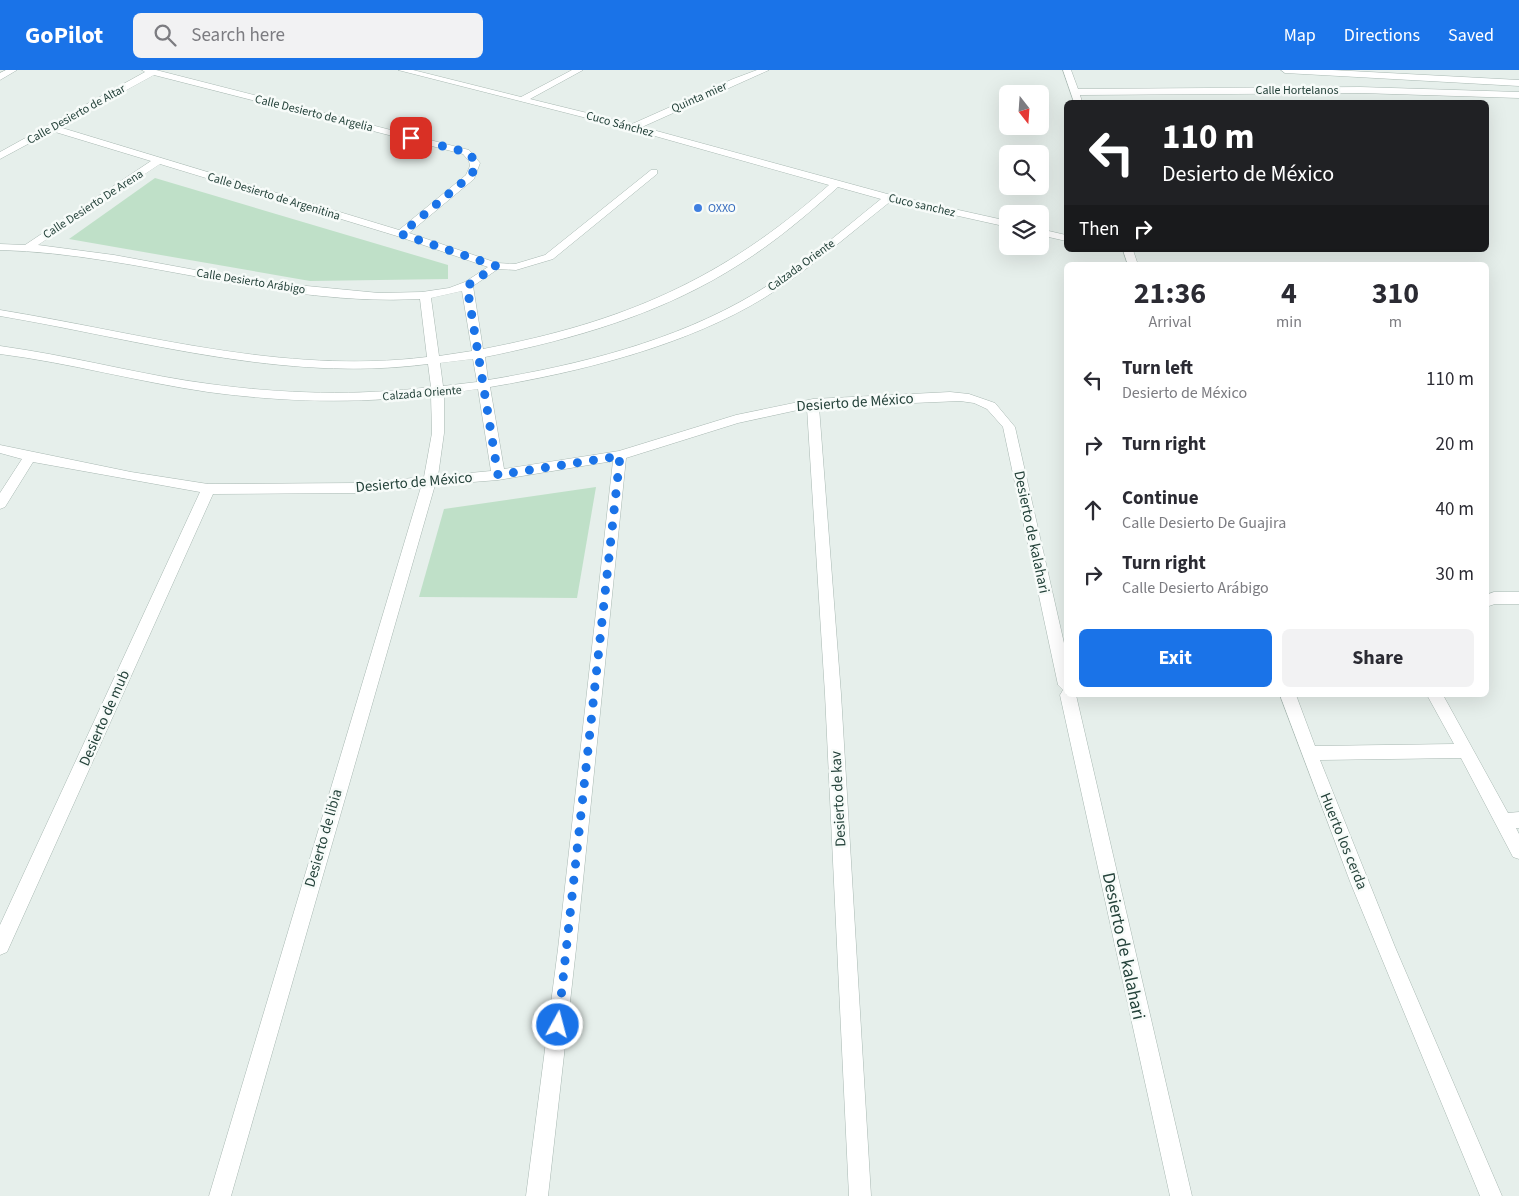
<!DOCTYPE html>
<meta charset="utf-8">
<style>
body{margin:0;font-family:"Source Sans 3",sans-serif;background:#f2f2f3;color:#2b2b33;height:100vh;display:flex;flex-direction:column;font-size:19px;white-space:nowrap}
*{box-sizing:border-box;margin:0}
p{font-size:16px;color:#7c7c81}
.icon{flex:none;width:28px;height:28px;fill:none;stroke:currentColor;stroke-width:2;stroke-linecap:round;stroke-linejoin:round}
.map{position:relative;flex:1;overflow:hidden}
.details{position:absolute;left:1064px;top:192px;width:425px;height:435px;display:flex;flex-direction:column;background:#fff;border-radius:8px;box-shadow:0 5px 20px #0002}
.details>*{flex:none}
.banner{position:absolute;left:1064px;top:30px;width:425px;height:152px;border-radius:8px;box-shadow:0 5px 20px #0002;background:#202124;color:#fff;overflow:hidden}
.needle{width:32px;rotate:163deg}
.tools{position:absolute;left:999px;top:15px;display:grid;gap:10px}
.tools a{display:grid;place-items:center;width:50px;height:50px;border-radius:8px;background:#fff;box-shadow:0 5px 20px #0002;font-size:25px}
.pin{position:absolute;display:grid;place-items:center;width:42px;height:42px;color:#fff;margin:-21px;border-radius:10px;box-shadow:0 2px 8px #0006}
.me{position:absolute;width:55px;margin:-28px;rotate:7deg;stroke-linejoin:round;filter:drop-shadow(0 0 4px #0008)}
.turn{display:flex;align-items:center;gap:18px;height:105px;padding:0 15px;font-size:22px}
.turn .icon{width:65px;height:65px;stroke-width:2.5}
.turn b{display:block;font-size:35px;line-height:42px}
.then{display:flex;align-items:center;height:48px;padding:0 15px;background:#0003;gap:10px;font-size:19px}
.eta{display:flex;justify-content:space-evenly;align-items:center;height:85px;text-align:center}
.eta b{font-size:30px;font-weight:700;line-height:35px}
.primary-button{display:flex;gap:10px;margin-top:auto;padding:10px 15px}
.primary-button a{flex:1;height:58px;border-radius:8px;background:#1a73e8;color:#fff;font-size:20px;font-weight:700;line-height:58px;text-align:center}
.primary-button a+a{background:#f2f2f3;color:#2b2b33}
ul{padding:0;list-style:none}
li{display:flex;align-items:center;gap:15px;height:65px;padding:0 15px}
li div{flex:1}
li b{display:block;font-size:19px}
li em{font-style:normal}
header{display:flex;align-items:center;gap:30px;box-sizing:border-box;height:70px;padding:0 25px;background:#1a73e8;color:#fff}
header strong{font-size:24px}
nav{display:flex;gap:28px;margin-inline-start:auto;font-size:18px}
.search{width:350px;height:45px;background:#f2f2f3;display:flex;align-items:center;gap:12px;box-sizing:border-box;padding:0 18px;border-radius:8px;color:#7c7c81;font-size:19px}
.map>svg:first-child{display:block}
.green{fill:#bfe0c8}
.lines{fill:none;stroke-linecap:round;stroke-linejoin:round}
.minor-casing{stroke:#a8b8b2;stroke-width:1}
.minor{fill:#fff;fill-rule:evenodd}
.route{stroke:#1a73e8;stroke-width:9;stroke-dasharray:0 16.2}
.shop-dot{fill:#3f7fe0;stroke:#f7fbf9;stroke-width:2}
.labels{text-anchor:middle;stroke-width:5;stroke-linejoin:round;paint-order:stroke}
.far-street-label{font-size:12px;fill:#24423a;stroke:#f7fbf9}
.far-shop-label{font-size:12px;fill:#366cbe;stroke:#f7fbf9;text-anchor:start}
.street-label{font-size:15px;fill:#24423a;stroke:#f7fbf9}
.near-street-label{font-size:18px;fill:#24423a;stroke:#f7fbf9}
</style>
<header>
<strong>GoPilot</strong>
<div class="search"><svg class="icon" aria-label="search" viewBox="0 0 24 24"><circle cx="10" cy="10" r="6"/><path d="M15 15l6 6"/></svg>Search here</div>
<nav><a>Map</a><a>Directions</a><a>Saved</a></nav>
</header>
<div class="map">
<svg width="1519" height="1126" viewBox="0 0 1519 1126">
<rect width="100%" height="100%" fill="#e6efeb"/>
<g class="green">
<polygon points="155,108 448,195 448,209 310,211 69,169"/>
<polygon points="596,417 577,528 419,527 444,439"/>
</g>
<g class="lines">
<defs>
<g id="minor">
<polygon points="6,0 17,0 0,10 0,3"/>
<path d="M142 0H156L469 80 480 93 474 109 409 163 497 193 515 194 545 185 651 100H657V104L553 189 516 200 498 199 473 216 483 279C624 252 722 210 829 115L630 59 398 0H413L521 27 572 0H583L530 29 632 54 733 9 757 0H769L642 57 891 125 1008 151V157L891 131C849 164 809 200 764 228 685 276 580 302 490 317L504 399 619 381 736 345 813 329 950 322 969 324 995 333 1015 357 1066 582V625H1076L1192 1126H1170L1060 625 1063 620 1058 615 1003 357 987 339 974 333 960 331 819 337 841 624 871 1126H849L825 624 807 338 738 353 626 388 576 879 548 1126H526L558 879 613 391 498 410 435 415 231 1126H209L421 417 358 423 213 424 7 882 0 885V855L200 422 33 392 5 437 0 439V423L22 389 0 383V375L131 402 208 414 358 413 424 407 432 363 431 325C358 334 282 332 208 322 139 312 70 293 0 284V276L26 280C88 290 148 306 210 314 283 324 358 326 431 317L428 294C284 313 141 270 0 246V240C141 263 283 305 427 287L420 229C278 237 141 184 0 180V174L25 175 151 91 52 61 0 89V82L145 2ZM154 5 463 84 469 91 470 96 466 105 399 160 59 57ZM160 94 397 166 488 197 465 212 449 218 422 222 379 223 255 211 114 185 38 175ZM838 117 881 129C840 162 800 197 754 224 675 271 579 295 488 310L485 287C574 269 662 244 740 194 775 172 807 145 838 117ZM462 221 472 281 439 286 431 228ZM473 289 477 312 443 316 440 293ZM478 319 491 401 438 406 444 363V324Z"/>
<polygon points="1063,0 1071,0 1078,19 1360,17 1519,22 1519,28 1360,23 1080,25 1082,32 1074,32"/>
<polygon points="1281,0 1332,0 1519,10 1519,16 1285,3"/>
<polygon points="1040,159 1066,165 1066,171 1040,165"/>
<polygon points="1123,180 1133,180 1138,195 1128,195"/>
<polygon points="1494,522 1519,522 1519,534 1495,534 1486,537 1486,525"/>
<polygon points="1280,625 1296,625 1315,676 1454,674 1427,625 1443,625 1508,743 1519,742 1519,758 1516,758 1519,764 1519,789 1513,787 1461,688 1320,690 1395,877 1502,1126 1480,1126 1351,814"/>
</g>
</defs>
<use href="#minor" class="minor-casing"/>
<use href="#minor" class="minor"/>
</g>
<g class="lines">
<path class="route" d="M411 68 466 82C477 90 478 96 470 106L401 164 496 196 467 216 498 405 620 386 558 955"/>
</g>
<circle class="shop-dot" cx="698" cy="138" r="5"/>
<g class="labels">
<g class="far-street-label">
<text x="1297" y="24">Calle Hortelanos</text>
<text transform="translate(699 27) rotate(-24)" y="4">Quinta mier</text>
<text transform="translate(314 43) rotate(14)" y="4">Calle Desierto de Argelia</text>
<text transform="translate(76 44) rotate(-29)" y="4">Calle Desierto de Altar</text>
<text transform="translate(620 54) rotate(15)" y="4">Cuco Sánchez</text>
<text transform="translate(274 126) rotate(17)" y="4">Calle Desierto de Argenitina</text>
<text transform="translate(93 134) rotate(-33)" y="4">Calle Desierto De Arena</text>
<text transform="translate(922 135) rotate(13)" y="4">Cuco sanchez</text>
<text transform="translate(801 195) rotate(-36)" y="4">Calzada Oriente</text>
<text transform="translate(251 211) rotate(9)" y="4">Calle Desierto Arábigo</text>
<text transform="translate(422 323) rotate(-5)" y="4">Calzada Oriente</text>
</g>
<g class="far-shop-label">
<text x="708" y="142">OXXO</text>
</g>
<g class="street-label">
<text transform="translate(855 332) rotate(-4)" y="5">Desierto de México</text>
<text transform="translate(414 412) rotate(-5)" y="5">Desierto de México</text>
<text transform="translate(1032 462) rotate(78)" y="5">Desierto de kalahari</text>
<text transform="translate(104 648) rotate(-66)" y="5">Desierto de mub</text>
<text transform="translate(838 729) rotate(-93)" y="5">Desierto de kav</text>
<text transform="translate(323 768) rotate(-74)" y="5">Desierto de libia</text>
<text transform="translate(1344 771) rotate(68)" y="5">Huerto los cerda</text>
</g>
<g class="near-street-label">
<text transform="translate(1124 876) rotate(78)" y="6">Desierto de kalahari</text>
</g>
</g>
</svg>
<div class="tools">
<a><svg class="needle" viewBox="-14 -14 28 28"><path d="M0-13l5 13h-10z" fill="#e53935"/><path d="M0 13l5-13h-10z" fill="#7c7c81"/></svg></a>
<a><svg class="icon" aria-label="search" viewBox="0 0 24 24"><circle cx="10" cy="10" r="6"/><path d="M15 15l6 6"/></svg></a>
<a><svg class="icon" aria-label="layers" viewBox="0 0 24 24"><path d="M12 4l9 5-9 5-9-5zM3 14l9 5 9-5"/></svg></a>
</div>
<div class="pin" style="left:411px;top:68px;background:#d93025"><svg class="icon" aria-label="arrive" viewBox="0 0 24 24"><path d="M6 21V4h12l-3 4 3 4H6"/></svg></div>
<svg class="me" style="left:558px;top:955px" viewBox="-20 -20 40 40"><circle r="17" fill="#1a73e8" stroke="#fff" stroke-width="3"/><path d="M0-11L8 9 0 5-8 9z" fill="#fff"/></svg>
<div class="banner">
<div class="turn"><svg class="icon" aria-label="left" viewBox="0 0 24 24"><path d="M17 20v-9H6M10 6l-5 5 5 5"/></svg><div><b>110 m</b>Desierto de México</div></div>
<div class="then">Then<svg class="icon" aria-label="right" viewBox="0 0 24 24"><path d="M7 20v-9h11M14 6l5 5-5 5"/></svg></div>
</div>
<section class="details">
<div class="eta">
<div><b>21:36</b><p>Arrival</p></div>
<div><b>4</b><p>min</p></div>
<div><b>310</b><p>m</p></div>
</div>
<ul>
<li><svg class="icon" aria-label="left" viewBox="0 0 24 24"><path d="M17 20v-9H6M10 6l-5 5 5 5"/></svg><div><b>Turn left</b><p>Desierto de México</p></div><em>110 m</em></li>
<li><svg class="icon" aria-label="right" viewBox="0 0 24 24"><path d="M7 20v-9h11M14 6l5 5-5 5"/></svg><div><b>Turn right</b></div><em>20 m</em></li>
<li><svg class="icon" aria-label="ahead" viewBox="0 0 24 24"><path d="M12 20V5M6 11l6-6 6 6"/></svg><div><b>Continue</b><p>Calle Desierto De Guajira</p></div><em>40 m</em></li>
<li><svg class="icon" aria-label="right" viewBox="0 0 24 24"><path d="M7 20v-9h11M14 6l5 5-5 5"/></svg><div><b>Turn right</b><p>Calle Desierto Arábigo</p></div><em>30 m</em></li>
</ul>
<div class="primary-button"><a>Exit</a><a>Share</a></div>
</section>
</div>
